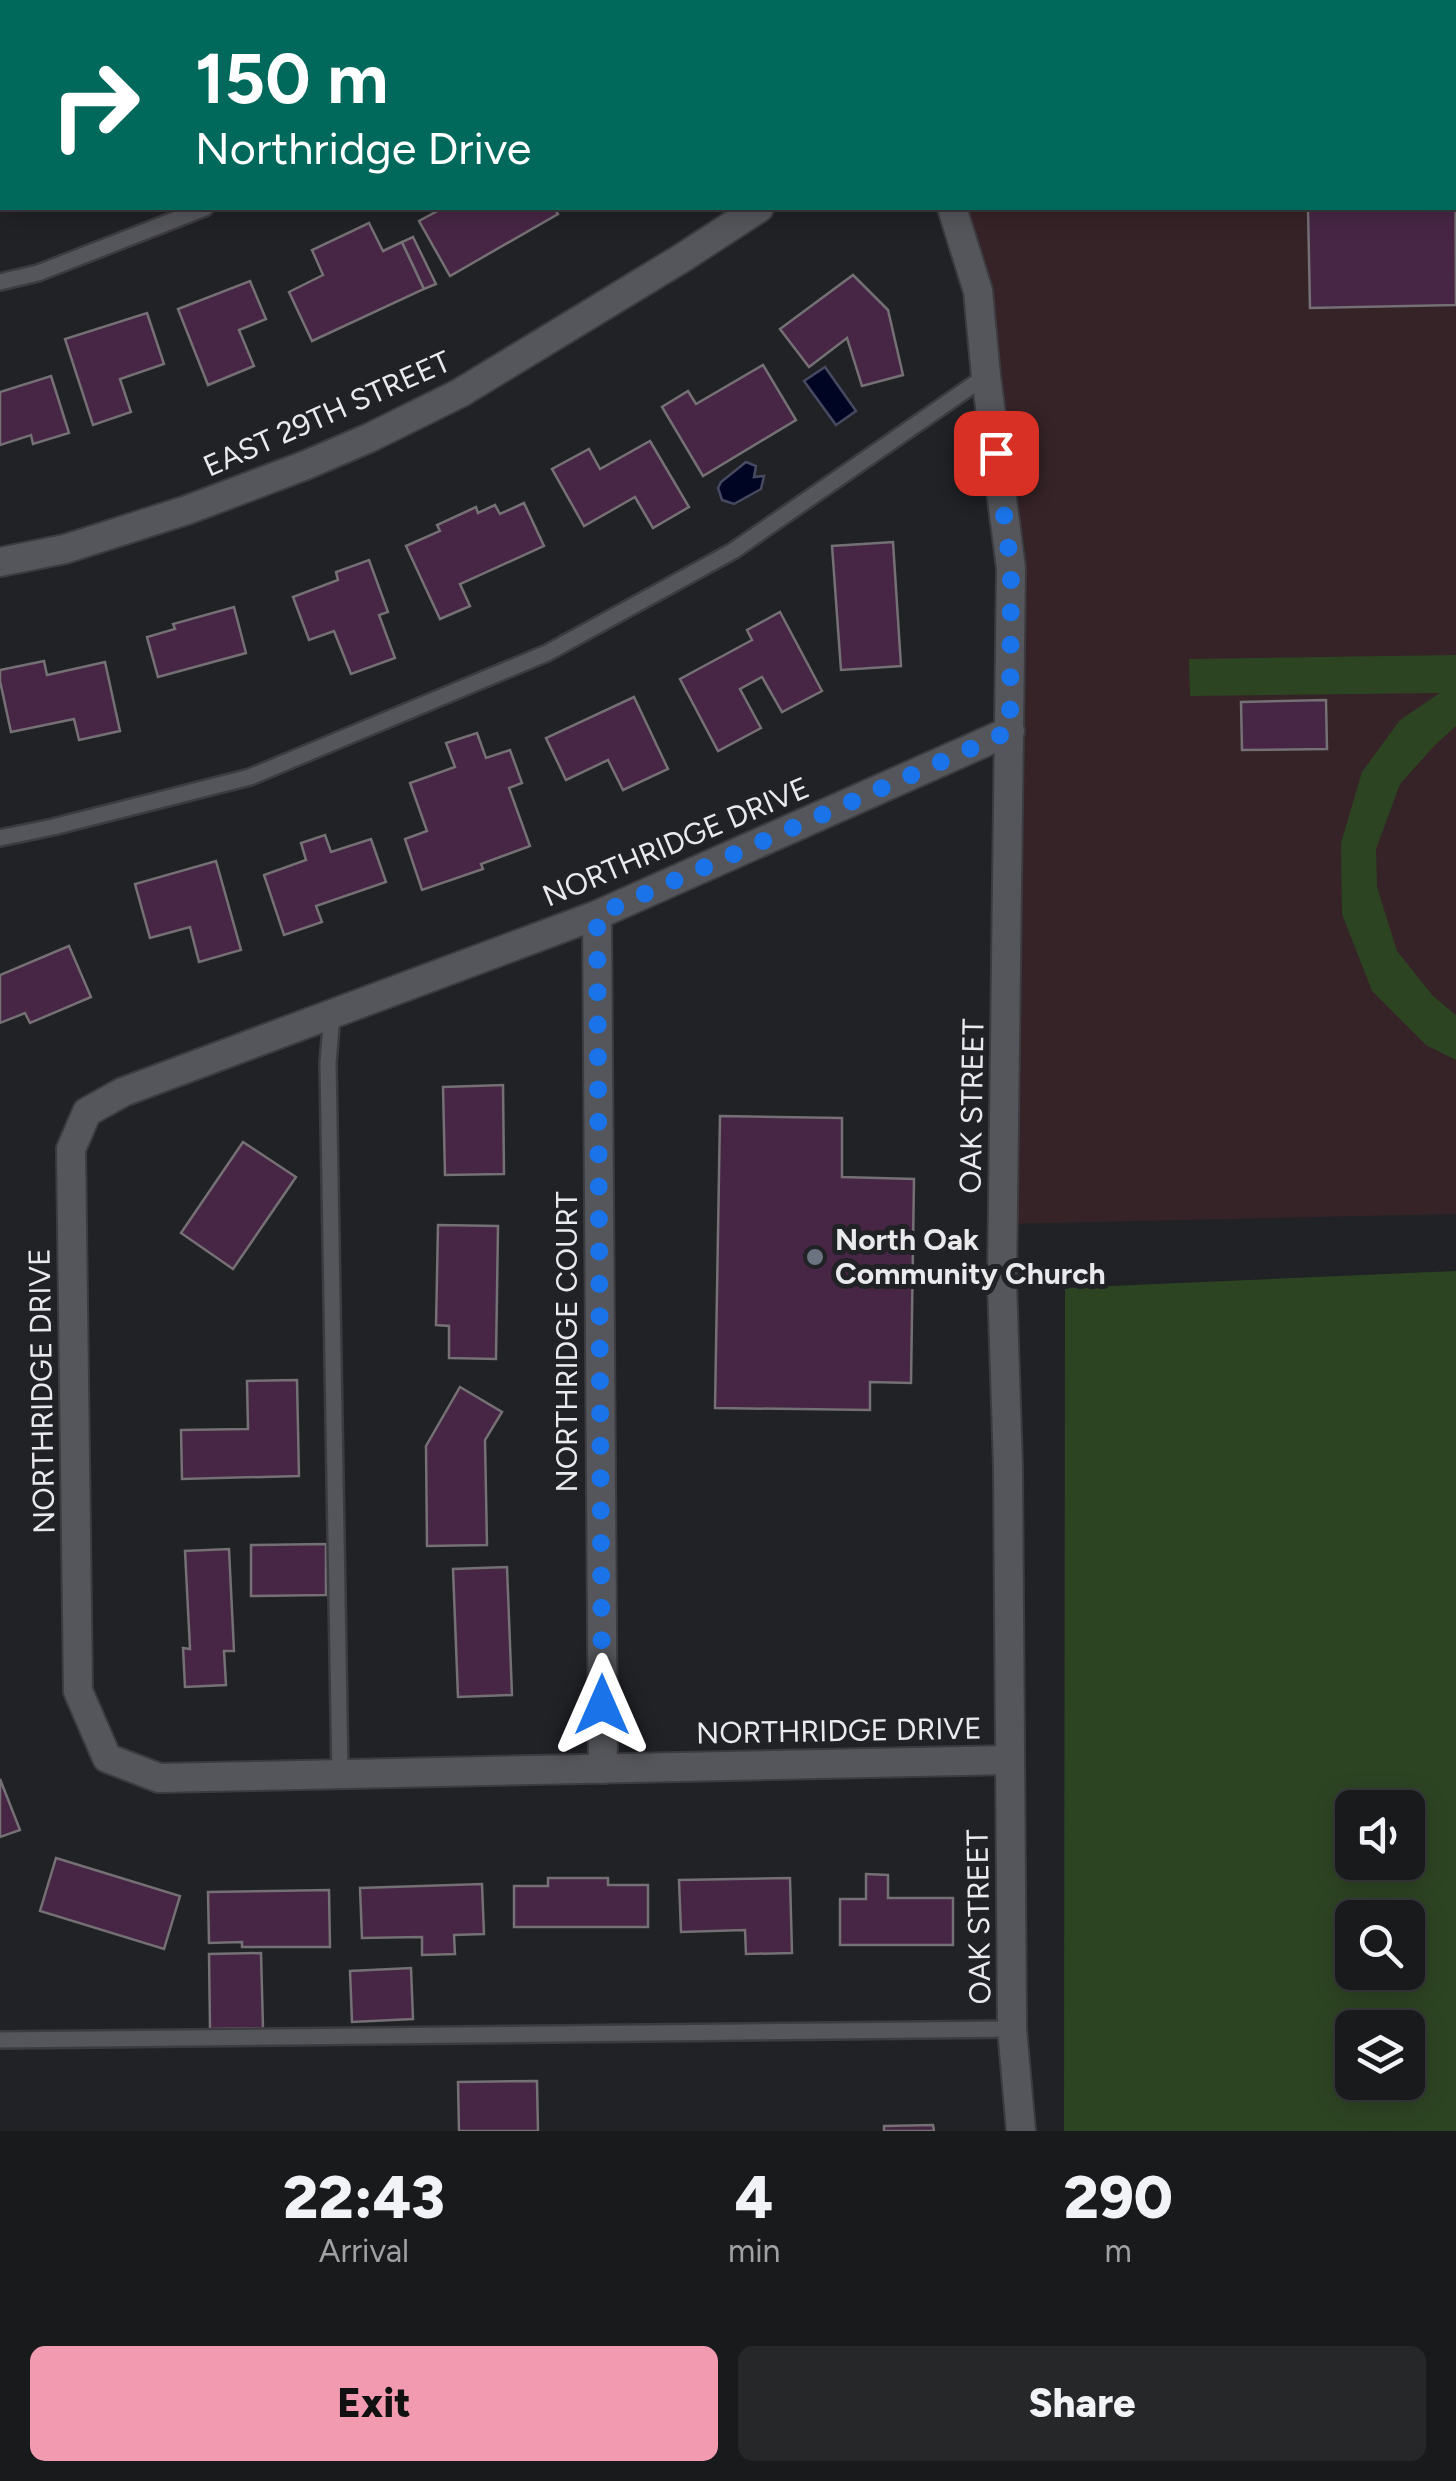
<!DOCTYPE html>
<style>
body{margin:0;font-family:Figtree,sans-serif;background:#262729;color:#f1f3f6;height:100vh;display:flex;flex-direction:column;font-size:38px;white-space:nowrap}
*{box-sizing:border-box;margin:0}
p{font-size:32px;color:#9fa1a3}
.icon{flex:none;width:55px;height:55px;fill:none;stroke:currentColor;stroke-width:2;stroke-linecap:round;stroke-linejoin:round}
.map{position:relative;height:2131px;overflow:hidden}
.drawer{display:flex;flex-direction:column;background:#191a1c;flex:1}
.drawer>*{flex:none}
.hud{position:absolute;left:0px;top:0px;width:1458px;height:210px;box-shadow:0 5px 25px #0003,0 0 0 2px #37383b;background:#00695c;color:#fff;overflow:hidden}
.fabs{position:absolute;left:1335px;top:1790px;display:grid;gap:20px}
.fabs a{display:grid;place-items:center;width:90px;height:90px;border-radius:15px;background:#191a1c;box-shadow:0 5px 25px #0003,0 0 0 2px #37383b;font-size:50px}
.pin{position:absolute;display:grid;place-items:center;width:85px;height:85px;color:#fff;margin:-42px;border-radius:20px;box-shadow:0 5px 15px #0006}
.me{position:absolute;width:110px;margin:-55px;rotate:0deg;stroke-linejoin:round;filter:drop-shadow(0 0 8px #0008)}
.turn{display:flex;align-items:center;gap:35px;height:210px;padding:0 30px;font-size:45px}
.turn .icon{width:130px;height:130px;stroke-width:2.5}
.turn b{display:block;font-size:70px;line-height:85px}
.eta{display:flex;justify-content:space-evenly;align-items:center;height:170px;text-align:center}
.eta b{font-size:60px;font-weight:800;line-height:70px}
.cta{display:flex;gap:20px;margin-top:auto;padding:20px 30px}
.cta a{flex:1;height:115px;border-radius:15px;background:#f29aaf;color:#111;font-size:40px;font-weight:800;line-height:115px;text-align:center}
.cta a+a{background:#262729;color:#f1f3f6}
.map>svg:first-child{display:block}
.education{fill:#362327}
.green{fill:#2d4423;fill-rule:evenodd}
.water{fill:#000524;stroke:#464a60;stroke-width:2.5}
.building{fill:#472645;stroke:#747074;stroke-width:2.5}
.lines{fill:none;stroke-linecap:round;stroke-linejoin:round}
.service-casing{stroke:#3c3c40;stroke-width:20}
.minor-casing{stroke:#3c3c40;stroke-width:32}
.service{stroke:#55565b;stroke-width:15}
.minor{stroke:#55565b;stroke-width:28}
.route{stroke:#1a73e8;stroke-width:18;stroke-dasharray:0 32.4}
.worship-dot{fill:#6b7280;stroke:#212226;stroke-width:4}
.labels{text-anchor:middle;stroke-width:10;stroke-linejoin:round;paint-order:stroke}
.street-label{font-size:30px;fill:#eaeaed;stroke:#212226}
.poi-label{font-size:30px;font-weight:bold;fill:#eaeaed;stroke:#212226;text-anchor:start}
</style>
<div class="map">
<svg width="1456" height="2131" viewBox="0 0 1456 2131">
<rect width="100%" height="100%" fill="#212226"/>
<polygon class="education" points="993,0 1456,0 1456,1214 1003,1224 1011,568 952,208 1455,208 1455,2 990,2"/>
<g class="green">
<polygon points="1456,655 1456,726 1435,745 1400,784 1376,849 1377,887 1397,951 1433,996 1456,1015 1456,1060 1426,1045 1372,991 1342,914 1341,843 1362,772 1400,720 1440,693 1190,696 1189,659"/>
<path d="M1456 1271V2131H1064L1065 1288ZM1352 1808H1408V1862H1352ZM1352 1918H1408V1972H1352ZM1352 2028H1408V2082H1352Z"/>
</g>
<g class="water">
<polygon points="825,367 856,411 836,425 804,381"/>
<polygon points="746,462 756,466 754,477 764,476 761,489 734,504 722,500 718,488 721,482"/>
</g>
<g class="building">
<polygon points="284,0 392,0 393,2 279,2"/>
<polygon points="1455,79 1456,305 1310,308 1308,208 1455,208"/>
<polygon points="443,208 554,208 558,214 450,276 419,221"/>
<polygon points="369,223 383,251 402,242 424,289 312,341 289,292 323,275 312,250"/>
<polygon points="413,237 436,284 424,289 402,242"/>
<polygon points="853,275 888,310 903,375 862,386 847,338 809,367 780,329"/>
<polygon points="250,281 266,319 239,330 254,366 208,385 178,309"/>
<polygon points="147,313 164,364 120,379 131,412 93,425 65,339"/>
<polygon points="763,365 796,420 703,476 662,407 688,391 696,404"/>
<polygon points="51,376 69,433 33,444 31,435 0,445 0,392"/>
<polygon points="650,441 689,507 653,528 635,497 584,526 552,469 589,449 600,469"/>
<polygon points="524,503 544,546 460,584 470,606 440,619 406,546 440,531 437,525 476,507 478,513 495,505 500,514"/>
<polygon points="893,542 901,666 841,670 832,546"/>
<polygon points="369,560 388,612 379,615 395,658 351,674 334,631 309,640 293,597 338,580 336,572"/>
<polygon points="234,607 246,653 158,677 147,637 175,629 173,624"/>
<polygon points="780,612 822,691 782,712 762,677 740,689 761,728 718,751 680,679 752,640 747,630"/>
<polygon points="44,661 47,675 105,662 120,731 79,740 74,719 11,732 0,681 0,670"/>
<polygon points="634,697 668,769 623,790 608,760 566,780 546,738"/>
<polygon points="1326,700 1327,749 1242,750 1241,702"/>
<polygon points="477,733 486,758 510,750 522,783 509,788 530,846 481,864 483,869 422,890 405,839 427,831 410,783 455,767 446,743"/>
<polygon points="325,835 331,852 371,839 386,882 316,906 322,922 284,935 264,875 306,860 301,843"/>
<polygon points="216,861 241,950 199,962 190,927 150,938 135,884"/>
<polygon points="69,946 91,997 30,1023 25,1013 0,1023 0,975"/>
<polygon points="503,1085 504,1174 445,1175 443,1087"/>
<polygon points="720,1116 842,1118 842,1177 914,1179 911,1383 870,1382 870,1410 715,1408"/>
<polygon points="243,1142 296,1177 233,1269 181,1233"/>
<polygon points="438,1225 498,1226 496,1359 449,1358 449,1326 436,1325"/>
<polygon points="297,1380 299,1476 182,1479 181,1430 248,1429 247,1381"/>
<polygon points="460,1387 502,1412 485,1440 487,1545 427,1546 426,1446"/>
<polygon points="326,1544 326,1595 251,1596 251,1545"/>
<polygon points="229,1549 234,1651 224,1651 226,1685 185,1687 183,1648 190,1649 185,1551"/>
<polygon points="507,1567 512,1695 458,1697 453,1569"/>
<polygon points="0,1779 20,1830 0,1837"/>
<polygon points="56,1858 180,1896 164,1949 40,1911"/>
<polygon points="866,1874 888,1875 888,1898 953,1898 953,1945 840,1945 840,1899 866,1899"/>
<polygon points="548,1878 608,1878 608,1885 648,1885 648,1927 514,1927 514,1886 548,1886"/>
<polygon points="790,1878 792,1953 746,1954 745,1930 681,1932 679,1880"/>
<polygon points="482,1884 484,1934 454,1935 455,1954 422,1955 422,1937 362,1938 360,1888"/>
<polygon points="329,1890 330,1947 242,1947 242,1942 209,1943 208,1892"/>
<polygon points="261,1953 263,2028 210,2029 209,1954"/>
<polygon points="411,1968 413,2019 352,2022 350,1971"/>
<polygon points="537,2081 538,2131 459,2131 458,2082"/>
<polygon points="933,2125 934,2131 884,2131 884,2126"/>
</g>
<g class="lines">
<defs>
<g id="service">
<polyline points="558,2 560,0"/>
<polyline points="0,282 38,273 205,208"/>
<polyline points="0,838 53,827 250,777 547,653 733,551 986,376"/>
<polyline points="332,1014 328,1063 340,1774"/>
<polyline points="0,2040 1012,2029"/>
</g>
<g id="minor">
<polyline points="871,0 872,2"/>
<polyline points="990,2 993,0"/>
<polyline points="952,208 978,291 986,376 1011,568 1002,1281 1008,1467 1012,2029 1021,2131"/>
<polyline points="0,562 65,549 187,510 306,465 369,438 460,393 682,258 759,208"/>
<polyline points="1010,731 597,915 123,1092 87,1112 71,1149 78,1691 107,1758 159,1778 1010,1760"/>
<polyline points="597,915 603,1769"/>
</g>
</defs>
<use href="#service" class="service-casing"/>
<use href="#minor" class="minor-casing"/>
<use href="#service" class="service"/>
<use href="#minor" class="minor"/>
</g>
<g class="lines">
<polyline class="route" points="602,1705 597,915 1010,731 1011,568 996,453"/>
</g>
<circle class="worship-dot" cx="815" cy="1257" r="10"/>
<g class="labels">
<g class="street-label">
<text transform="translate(327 414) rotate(-24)" y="10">EAST 29TH STREET</text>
<text transform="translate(676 842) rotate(-23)" y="10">NORTHRIDGE DRIVE</text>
<text transform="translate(972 1106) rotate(-89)" y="10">OAK STREET</text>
<text transform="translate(567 1342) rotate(-90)" y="10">NORTHRIDGE COURT</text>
<text transform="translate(42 1391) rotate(-91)" y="10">NORTHRIDGE DRIVE</text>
<text transform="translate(839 1731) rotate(-1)" y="10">NORTHRIDGE DRIVE</text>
<text transform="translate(979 1917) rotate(-91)" y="10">OAK STREET</text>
</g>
<g class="poi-label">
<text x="835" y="1250">North Oak<tspan x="835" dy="34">Community Church</tspan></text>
</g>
</g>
</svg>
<div class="fabs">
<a><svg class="icon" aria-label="sound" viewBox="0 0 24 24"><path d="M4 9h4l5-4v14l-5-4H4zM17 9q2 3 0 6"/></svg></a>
<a><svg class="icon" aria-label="search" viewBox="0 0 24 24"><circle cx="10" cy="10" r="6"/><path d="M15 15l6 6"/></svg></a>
<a><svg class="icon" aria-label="layers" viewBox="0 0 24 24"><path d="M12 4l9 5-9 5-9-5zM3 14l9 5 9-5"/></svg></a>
</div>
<div class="pin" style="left:996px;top:453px;background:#d93025"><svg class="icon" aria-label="arrive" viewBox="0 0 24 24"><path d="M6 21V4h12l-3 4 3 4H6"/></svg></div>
<svg class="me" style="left:602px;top:1705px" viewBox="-20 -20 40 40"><path d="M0-17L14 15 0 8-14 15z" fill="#1a73e8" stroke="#fff" stroke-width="4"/></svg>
<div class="hud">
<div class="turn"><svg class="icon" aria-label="right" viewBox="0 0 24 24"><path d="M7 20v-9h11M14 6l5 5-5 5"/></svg><div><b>150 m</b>Northridge Drive</div></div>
</div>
</div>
<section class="drawer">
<div class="eta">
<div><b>22:43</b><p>Arrival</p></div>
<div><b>4</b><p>min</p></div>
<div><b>290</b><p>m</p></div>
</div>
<div class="cta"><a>Exit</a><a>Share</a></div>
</section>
